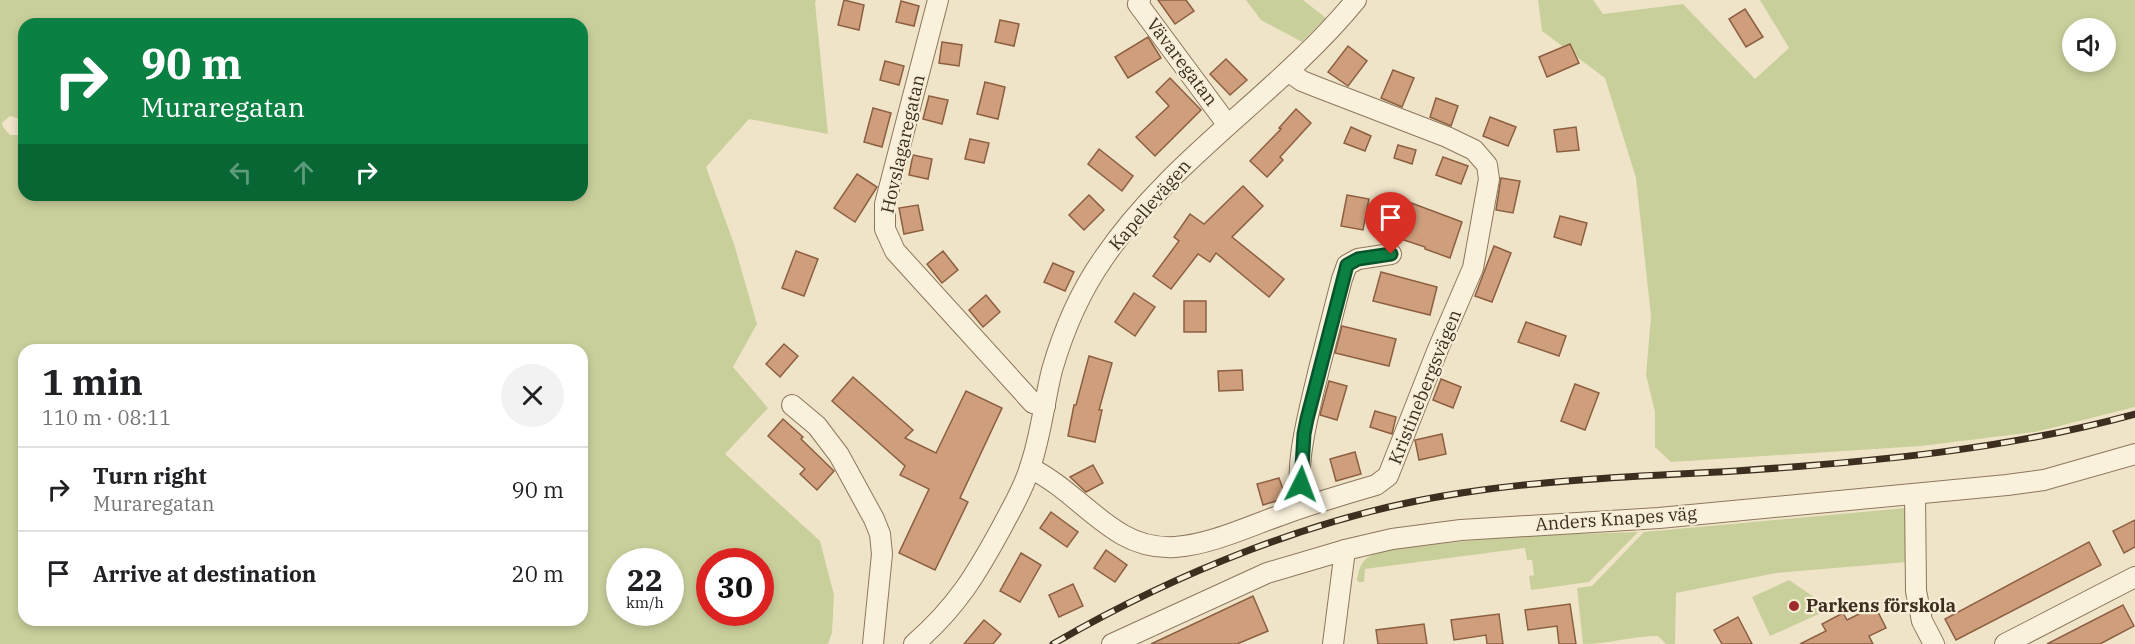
<!DOCTYPE html>
<meta charset="utf-8">
<style>
body{margin:0;font-family:"IBM Plex Serif",serif;background:#f2f2f2;color:#202124;height:100vh;display:flex;flex-direction:column;font-size:22px;white-space:nowrap}
*{box-sizing:border-box;margin:0}
p{font-size:20px;color:#757577}
.icon{flex:none;width:33px;height:33px;fill:none;stroke:currentColor;stroke-width:2;stroke-linecap:round;stroke-linejoin:round}
.map{position:relative;flex:1;overflow:hidden}
.sheet{position:absolute;left:18px;top:344px;width:570px;height:282px;display:flex;flex-direction:column;background:#fff;border-radius:18px;box-shadow:0 3px 9px #0003}
.sheet>*{flex:none}
.top-card{position:absolute;left:18px;top:18px;width:570px;height:183px;border-radius:18px;box-shadow:0 3px 9px #0003;background:#0b8043;color:#fff;overflow:hidden}
.tools{position:absolute;left:2062px;top:18px;display:grid;gap:12px}
.tools a{display:grid;place-items:center;width:54px;height:54px;border-radius:50%;background:#fff;box-shadow:0 3px 9px #0003;font-size:30px}
.speed{position:absolute;left:606px;top:548px;display:flex;gap:12px;font-size:30px;font-weight:700;text-align:center}
.speed>*{display:grid;place-content:center;width:78px;height:78px;border-radius:50%;background:#fff;box-shadow:0 3px 9px #0003;line-height:1}
.speed small{font-size:15px;font-weight:400}
.speed .limit{border:9px solid #d22;background:#fff;color:#111}
.pin{position:absolute;display:grid;place-items:center;width:51px;height:51px;color:#fff;margin:-62px -26px;border-radius:50% 50% 50% 0;rotate:-45deg;box-shadow:0 0 6px #0007}
.pin .icon{rotate:45deg}
.me{position:absolute;width:66px;margin:-33px;rotate:3deg;stroke-linejoin:round;filter:drop-shadow(0 0 4px #0008)}
.turn{display:flex;align-items:center;gap:21px;height:126px;padding:0 24px;font-size:27px}
.turn .icon{width:78px;height:78px;stroke-width:2.5}
.turn b{display:block;font-size:42px;line-height:51px}
.lanes{display:flex;align-items:center;height:57px;padding:0 24px;background:#0003;justify-content:center;gap:30px;direction:ltr}
.lanes .off{opacity:.35}
.round{display:grid;place-items:center;flex:none;width:63px;height:63px;border-radius:32px;background:#f2f2f2}
.head{display:flex;align-items:center;justify-content:space-between;height:102px;padding:0 24px}
h1{font-size:36px;font-weight:800;line-height:45px}
ul{padding:0;list-style:none}
li{display:flex;align-items:center;gap:18px;height:84px;padding:0 24px;border-top:2px solid #e0e0e0}
li div{flex:1}
li b{display:block;font-size:22px}
li em{font-style:normal}
.map>svg:first-child{display:block}
.green{fill:#c9cf9b;fill-rule:evenodd}
.building{fill:#cf9f7d;stroke:#8d5f41;stroke-width:1.5}
.lines{fill:none;stroke-linecap:round;stroke-linejoin:round}
.minor-casing{stroke:#8d765c;stroke-width:22}
.minor{stroke:#faf1dc;stroke-width:20}
.rail-casing{stroke:#3d2e20;stroke-width:7}
.rail{stroke:#f7eed8;stroke-width:4.5;stroke-dasharray:14;stroke-linecap:butt}
.route-casing{stroke:#07532c;stroke-width:15}
.route{stroke:#0b8043;stroke-width:10}
.poi-dot{fill:#9e2a2b;stroke:#f7eed8;stroke-width:2}
.labels{text-anchor:middle;stroke-width:4.5;stroke-linejoin:round;paint-order:stroke}
.street-label{font-size:18px;fill:#3d2e20;stroke:#f7eed8}
.poi-label{font-size:18px;font-weight:bold;fill:#3d2e20;stroke:#f7eed8;text-anchor:start}
</style>
<div class="map">
<svg width="2135" height="644" viewBox="0 0 2135 644">
<rect width="100%" height="100%" fill="#f0e4c8"/>
<g class="green">
<path d="M0 0H817L815 2 828 134 749 119 706 167 734 244 757 324 733 367 768 408 725 454 820 541 834 595 832 633 828 644H0ZM24 24H582V195H24V135H10L3 127 2 123 10 116 24 120ZM24 350H582V456L585 460 582 463V620H24ZM620 561H670V612H620ZM710 561H760V612H710Z"/>
<polygon points="1246,0 1303,0 1326,18 1302,42 1261,20"/>
<path d="M1538 0H1593L1603 14 1683 4 1755 79 1789 48 1760 0H2135V407L2035 432 1921 446 1671 462 1655 447V412L1646 375 1651 316 1636 178 1605 78 1542 31ZM2073 28H2106V62H2073Z"/>
<path d="M1906 508 1907 562 1776 573 1676 593 1675 644H1666L1658 636C1632 636 1609 644 1583 644L1577 588 1592 586 1644 532Z"/>
<path d="M1638 532 1589 582 1531 590 1529 576 1534 575 1532 560H1527L1525 548 1365 569 1364 582H1359L1357 580C1360 561 1365 557 1383 550L1513 536Z"/>
<polygon points="1789,580 1814,597 1821,613 1770,636 1752,597"/>
</g>
<g class="building">
<polygon points="844,0 864,5 859,30 838,25"/>
<polygon points="1158,0 1186,0 1194,11 1175,24"/>
<polygon points="901,1 919,6 914,26 896,22"/>
<polygon points="1745,9 1763,37 1746,47 1729,19"/>
<polygon points="1000,20 1019,24 1014,46 995,42"/>
<polygon points="1148,37 1161,58 1128,78 1115,57"/>
<polygon points="942,42 962,45 959,66 939,63"/>
<polygon points="1570,44 1579,63 1547,77 1539,57"/>
<polygon points="1348,46 1367,61 1348,86 1328,72"/>
<polygon points="1226,59 1247,80 1230,95 1210,74"/>
<polygon points="885,61 904,66 899,85 880,80"/>
<polygon points="1393,70 1414,78 1402,107 1381,98"/>
<polygon points="1170,78 1201,110 1155,156 1136,137 1169,106 1156,92"/>
<polygon points="985,82 1005,87 998,119 977,114"/>
<polygon points="929,96 948,100 942,124 923,119"/>
<polygon points="1436,98 1458,106 1451,126 1430,117"/>
<polygon points="873,108 891,113 882,147 864,142"/>
<polygon points="1296,109 1311,123 1280,157 1283,160 1267,177 1250,161 1281,129 1279,128"/>
<polygon points="1490,117 1516,127 1508,146 1483,136"/>
<polygon points="1351,127 1371,136 1365,151 1344,143"/>
<polygon points="1576,127 1579,150 1557,152 1554,130"/>
<polygon points="970,139 989,143 984,163 965,159"/>
<polygon points="1398,145 1416,150 1412,164 1394,158"/>
<polygon points="1099,149 1133,176 1122,191 1088,164"/>
<polygon points="913,155 932,159 928,179 909,175"/>
<polygon points="1443,157 1468,166 1461,184 1436,175"/>
<polygon points="857,174 877,187 855,222 834,208"/>
<polygon points="1501,178 1520,181 1513,213 1496,210"/>
<polygon points="1243,186 1263,206 1232,237 1284,279 1269,297 1216,253 1210,262 1198,254 1171,289 1153,276 1179,241 1174,237 1190,214 1204,224"/>
<polygon points="1089,195 1104,210 1084,230 1069,215"/>
<polygon points="1347,195 1369,199 1363,230 1341,226"/>
<polygon points="1398,198 1462,222 1450,258 1425,249 1425,247 1386,234"/>
<polygon points="918,205 923,230 904,234 899,208"/>
<polygon points="1560,216 1587,223 1581,245 1554,237"/>
<polygon points="1494,246 1511,253 1492,302 1475,296"/>
<polygon points="796,251 818,259 804,296 782,288"/>
<polygon points="943,251 958,270 942,283 927,264"/>
<polygon points="1053,263 1074,272 1065,291 1044,282"/>
<polygon points="1381,272 1437,287 1430,315 1373,301"/>
<polygon points="1134,293 1155,307 1135,336 1115,322"/>
<polygon points="986,295 1000,312 983,327 969,310"/>
<rect x="1184" y="301" width="22" height="31"/>
<polygon points="1526,322 1566,336 1559,356 1518,342"/>
<polygon points="1342,326 1396,339 1389,366 1335,353"/>
<polygon points="784,344 798,356 780,377 766,364"/>
<polygon points="1089,356 1112,363 1099,410 1102,410 1095,442 1068,436 1074,405 1076,405"/>
<polygon points="1242,370 1243,390 1219,391 1218,371"/>
<polygon points="853,377 913,430 905,438 936,453 966,391 1002,408 960,498 968,502 935,570 899,553 929,489 900,475 905,466 832,401"/>
<polygon points="1441,379 1461,387 1453,408 1433,400"/>
<polygon points="1329,381 1347,386 1337,420 1320,415"/>
<polygon points="1575,384 1599,393 1585,430 1561,421"/>
<polygon points="1375,411 1396,417 1392,434 1370,427"/>
<polygon points="783,419 803,437 801,439 834,471 817,490 800,474 805,469 768,436"/>
<polygon points="1442,434 1446,454 1419,460 1415,440"/>
<polygon points="1355,452 1361,474 1336,481 1330,459"/>
<polygon points="1093,465 1103,483 1086,492 1070,477"/>
<polygon points="1279,478 1286,498 1263,505 1257,484"/>
<polygon points="1051,512 1078,532 1067,547 1040,528"/>
<polygon points="2135,520 2135,547 2124,553 2113,531"/>
<polygon points="2089,542 2101,565 1956,640 1945,619"/>
<polygon points="1106,550 1127,565 1115,582 1094,568"/>
<polygon points="1021,553 1041,565 1020,602 1000,591"/>
<polygon points="1073,584 1083,606 1059,617 1049,595"/>
<polygon points="1253,596 1268,631 1237,644 1151,644"/>
<polygon points="1570,604 1576,644 1559,644 1557,626 1528,630 1525,610"/>
<polygon points="2123,605 2134,626 2100,644 2047,644"/>
<polygon points="1875,606 1886,628 1869,636 1873,644 1800,644 1826,631 1822,624 1843,613 1847,620"/>
<polygon points="1499,614 1503,644 1487,644 1486,635 1454,640 1451,620"/>
<polygon points="1738,617 1752,644 1722,644 1714,630"/>
<polygon points="984,620 1001,634 993,644 964,644"/>
<polygon points="1424,624 1427,644 1378,644 1376,630"/>
</g>
<g class="lines">
<defs>
<g id="minor">
<polyline points="938,0 885,204 885,229 895,251 1033,403 1045,406"/>
<polyline points="1140,0 1138,4 1227,124"/>
<polyline points="792,405 817,426 839,455 874,519 880,534 882,554 873,644"/>
<path d="M1030 468C1065 485 1090 516 1123 535 1139 544 1157 548 1175 547 1210 545 1252 525 1284 514 1314 503 1345 494 1376 485L1388 476 1438 349 1473 268 1489 179 1487 165 1474 150 1447 137 1317 87 1302 81 1289 72"/>
<polyline points="1915,495 1916,591 1922,621 1934,644"/>
<path d="M1303 507C1292 469 1310 408 1319 369 1327 339 1334 309 1342 279L1347 265 1358 259 1391 254"/>
<path d="M914 644C957 607 977 573 1003 525 1013 506 1024 488 1030 467 1041 436 1044 402 1052 370 1063 332 1080 292 1103 259 1172 157 1279 94 1356 0"/>
<polyline points="1112,644 1267,573 1345,550 1392,539 1461,530 1659,518 2007,485 2044,480 2135,454"/>
<polyline points="1333,644 1345,550"/>
<polyline points="2005,644 2135,577"/>
</g>
</defs>
<use href="#minor" class="minor-casing"/>
<use href="#minor" class="minor"/>
<defs>
<path id="rail" d="M1053 644C1175 573 1321 514 1461 493 1552 479 1644 476 1736 471 1870 462 2005 450 2135 414"/>
</defs>
<use href="#rail" class="rail-casing"/>
<use href="#rail" class="rail"/>
</g>
<g class="lines">
<defs>
<polyline id="route" points="1301,484 1304,434 1307,419 1347,265 1358,259 1391,254"/>
</defs>
<use href="#route" class="route-casing"/>
<use href="#route" class="route"/>
</g>
<circle class="poi-dot" cx="1794" cy="606" r="6"/>
<g class="labels">
<g class="street-label">
<text transform="translate(1182 62) rotate(53)" y="6">Vävaregatan</text>
<text transform="translate(903 144) rotate(-77)" y="6">Hovslagaregatan</text>
<text transform="translate(1150 205) rotate(-49)" y="6">Kapellevägen</text>
<text transform="translate(1425 387) rotate(-68)" y="6">Kristinebergsvägen</text>
<text transform="translate(1616 519) rotate(-4)" y="6">Anders Knapes väg</text>
</g>
<g class="poi-label">
<text x="1806" y="612">Parkens förskola</text>
</g>
</g>
</svg>
<div class="tools">
<a><svg class="icon" aria-label="sound" viewBox="0 0 24 24"><path d="M4 9h4l5-4v14l-5-4H4zM17 9q2 3 0 6"/></svg></a>
</div>
<div class="speed"><div>22<small>km/h</small></div><div class="limit">30</div></div>
<div class="pin" style="left:1391px;top:254px;background:#d93025"><svg class="icon" aria-label="arrive" viewBox="0 0 24 24"><path d="M6 21V4h12l-3 4 3 4H6"/></svg></div>
<svg class="me" style="left:1301px;top:484px" viewBox="-20 -20 40 40"><path d="M0-17L14 15 0 8-14 15z" fill="#0b8043" stroke="#fff" stroke-width="4"/></svg>
<div class="top-card">
<div class="turn"><svg class="icon" aria-label="right" viewBox="0 0 24 24"><path d="M7 20v-9h11M14 6l5 5-5 5"/></svg><div><b>90 m</b>Muraregatan</div></div>
<div class="lanes"><svg class="icon off" aria-label="left" viewBox="0 0 24 24"><path d="M17 20v-9H6M10 6l-5 5 5 5"/></svg><svg class="icon off" aria-label="ahead" viewBox="0 0 24 24"><path d="M12 20V5M6 11l6-6 6 6"/></svg><svg class="icon" aria-label="right" viewBox="0 0 24 24"><path d="M7 20v-9h11M14 6l5 5-5 5"/></svg></div>
</div>
<section class="sheet">
<div class="head"><div><h1>1 min</h1><p>110 m · 08:11</p></div><a class="round"><svg class="icon" aria-label="close" viewBox="0 0 24 24"><path d="M6 6l12 12M18 6L6 18"/></svg></a></div>
<ul>
<li><svg class="icon" aria-label="right" viewBox="0 0 24 24"><path d="M7 20v-9h11M14 6l5 5-5 5"/></svg><div><b>Turn right</b><p>Muraregatan</p></div><em>90 m</em></li>
<li><svg class="icon" aria-label="arrive" viewBox="0 0 24 24"><path d="M6 21V4h12l-3 4 3 4H6"/></svg><div><b>Arrive at destination</b></div><em>20 m</em></li>
</ul>
</section>
</div>
